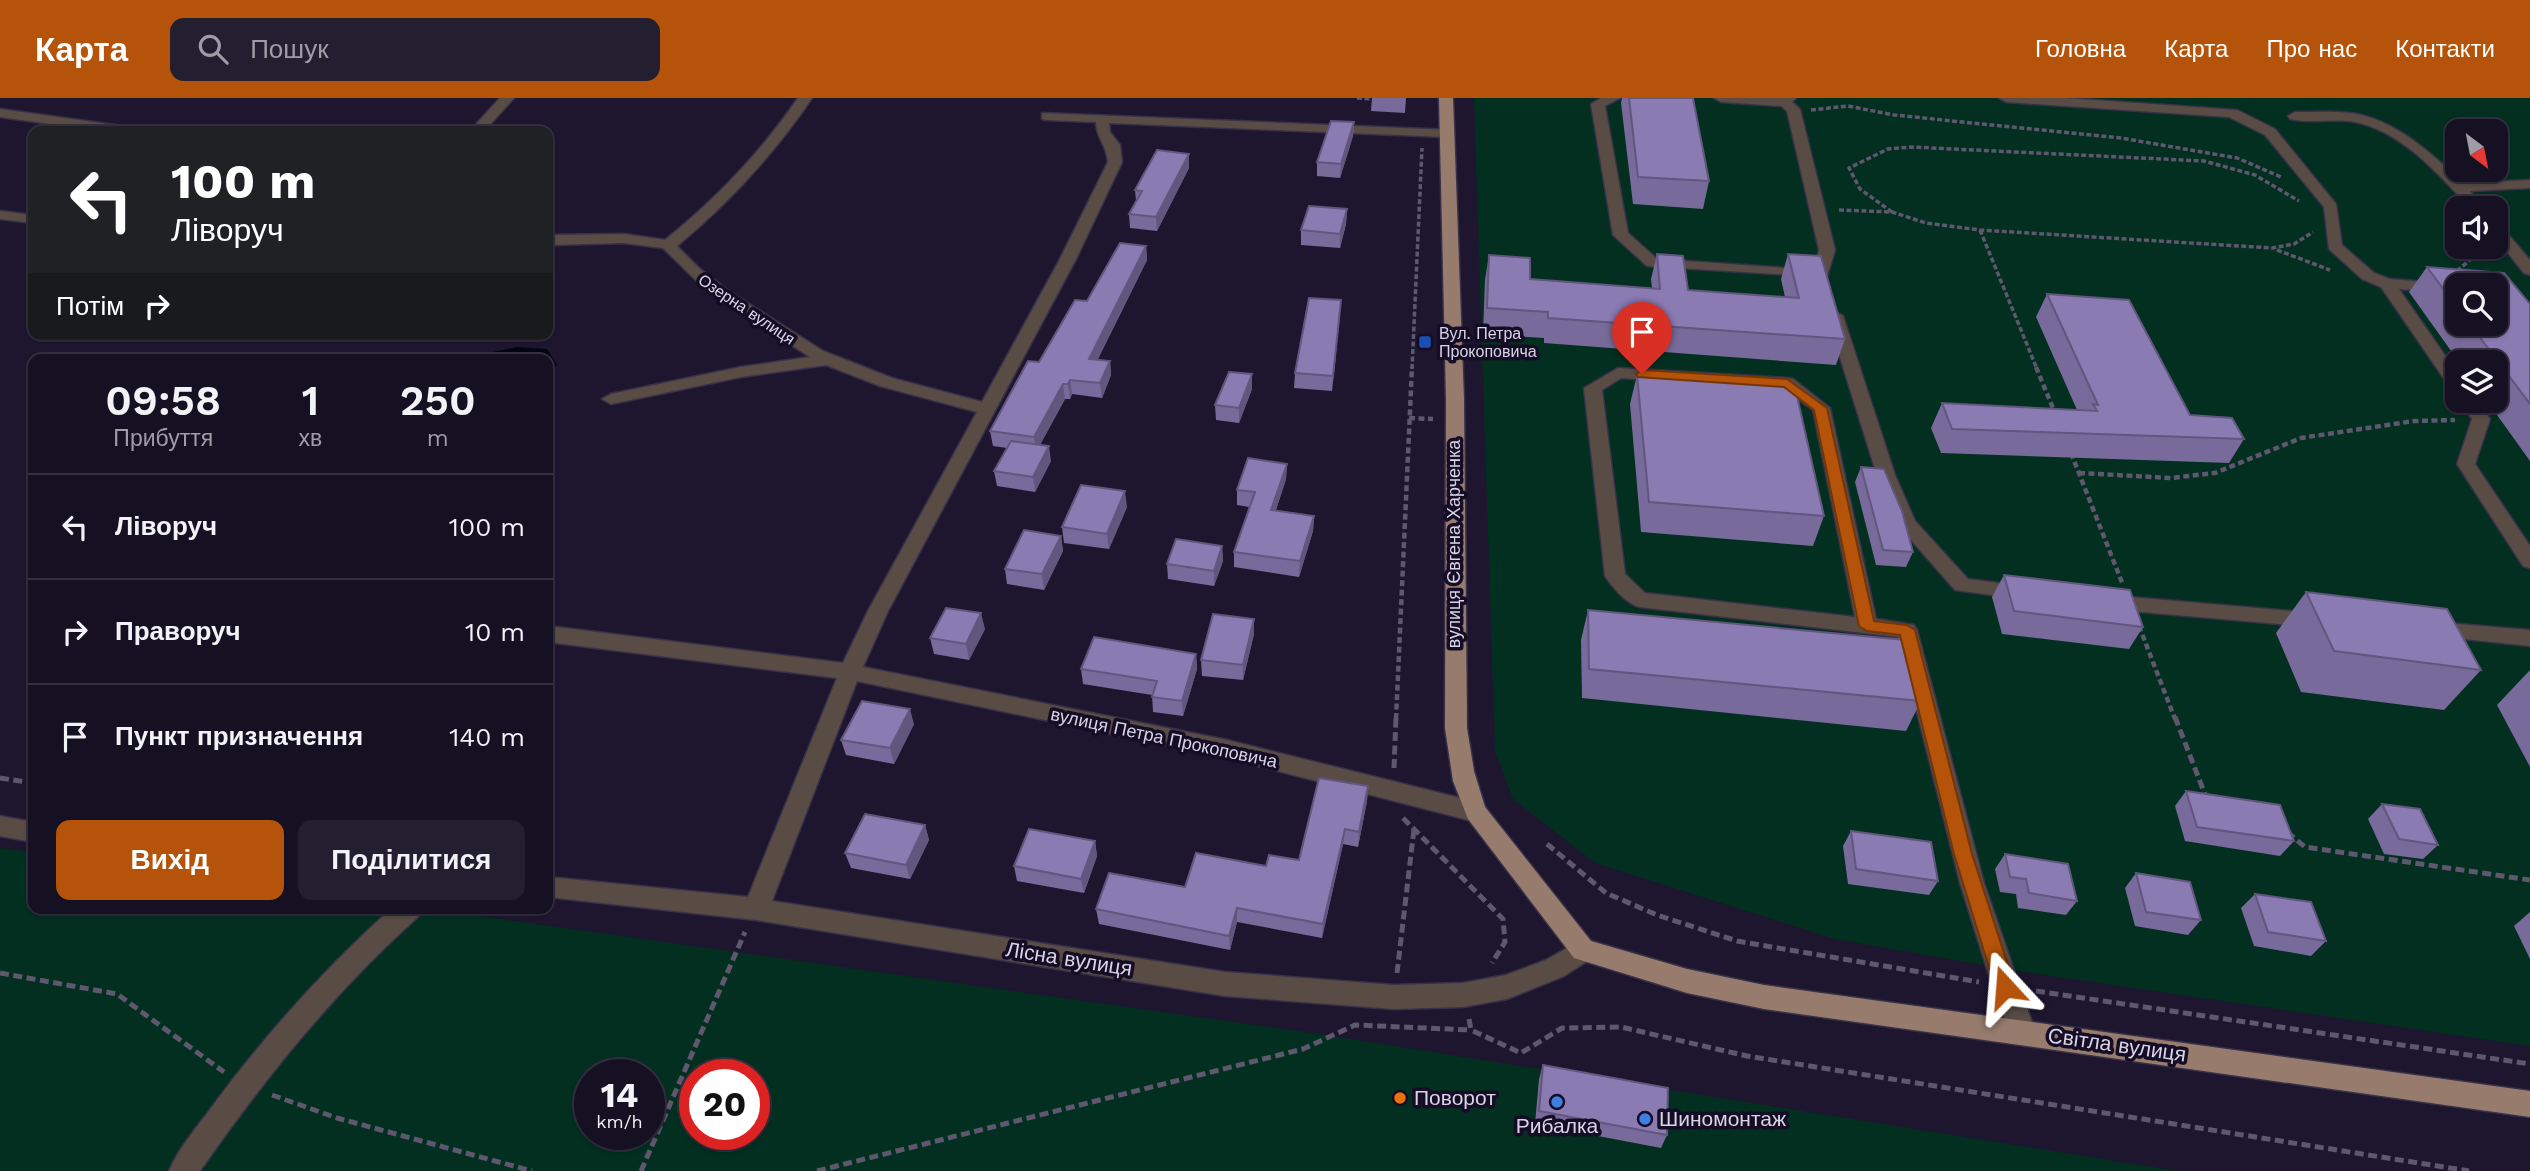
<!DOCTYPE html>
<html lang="uk">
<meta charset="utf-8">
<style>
body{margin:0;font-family:"Work Sans",sans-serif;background:#231e30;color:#f1f3f6;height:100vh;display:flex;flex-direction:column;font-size:26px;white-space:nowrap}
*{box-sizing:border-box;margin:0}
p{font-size:23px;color:#9e9da6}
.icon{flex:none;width:38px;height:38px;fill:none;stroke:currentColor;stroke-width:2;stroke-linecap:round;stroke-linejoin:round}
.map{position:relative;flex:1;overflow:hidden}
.sheet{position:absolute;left:28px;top:256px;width:525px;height:560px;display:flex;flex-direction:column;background:#161023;border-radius:14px;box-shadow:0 2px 5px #0004,0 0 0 2px #353041}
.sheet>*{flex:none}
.hud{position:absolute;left:28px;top:28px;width:525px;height:214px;border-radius:14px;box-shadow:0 2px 5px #0004,0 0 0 2px #353041;background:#202124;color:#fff;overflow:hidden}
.needle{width:46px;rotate:148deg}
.fabs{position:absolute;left:2445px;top:21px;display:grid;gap:14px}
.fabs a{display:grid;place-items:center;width:63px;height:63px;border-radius:14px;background:#161023;box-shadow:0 2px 5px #0004,0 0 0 2px #353041;font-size:35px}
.speed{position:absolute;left:574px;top:961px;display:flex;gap:14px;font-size:35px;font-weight:700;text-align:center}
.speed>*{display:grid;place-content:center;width:91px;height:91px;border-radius:50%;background:#161023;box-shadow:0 2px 5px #0004,0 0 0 2px #353041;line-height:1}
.speed small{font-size:18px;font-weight:400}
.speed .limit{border:10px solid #d22;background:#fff;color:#111}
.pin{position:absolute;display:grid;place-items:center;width:60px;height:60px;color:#fff;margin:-72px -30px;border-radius:50% 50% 50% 0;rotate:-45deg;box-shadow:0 0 7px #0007}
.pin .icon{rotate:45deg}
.me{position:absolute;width:77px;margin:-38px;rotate:341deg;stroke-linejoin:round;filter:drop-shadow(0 0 5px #0008)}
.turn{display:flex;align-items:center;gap:24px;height:147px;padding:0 28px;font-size:32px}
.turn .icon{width:91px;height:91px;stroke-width:2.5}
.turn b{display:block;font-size:49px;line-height:60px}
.then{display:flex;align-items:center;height:66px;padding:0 28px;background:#0003;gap:14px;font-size:26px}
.eta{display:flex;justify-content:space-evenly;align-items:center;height:119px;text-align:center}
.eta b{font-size:42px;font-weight:600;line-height:49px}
.action{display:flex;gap:14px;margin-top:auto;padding:14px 28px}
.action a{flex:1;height:80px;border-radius:14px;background:#b45309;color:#fff;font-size:28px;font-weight:600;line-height:80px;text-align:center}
.action a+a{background:#231e30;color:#f1f3f6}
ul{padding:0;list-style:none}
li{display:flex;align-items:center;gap:21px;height:105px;padding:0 28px;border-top:2px solid #353041}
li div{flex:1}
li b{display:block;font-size:26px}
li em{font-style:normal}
header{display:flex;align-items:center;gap:42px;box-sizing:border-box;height:98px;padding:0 35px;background:#b45309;color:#fff}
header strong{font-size:33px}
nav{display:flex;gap:38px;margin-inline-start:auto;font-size:24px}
.search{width:490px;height:63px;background:#231e30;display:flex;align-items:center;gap:18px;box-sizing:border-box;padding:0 24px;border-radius:14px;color:#9e9da6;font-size:26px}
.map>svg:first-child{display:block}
.green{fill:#022f20;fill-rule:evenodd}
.water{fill:#000611}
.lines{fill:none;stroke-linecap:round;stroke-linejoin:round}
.minor-casing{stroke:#383148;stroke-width:3}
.major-casing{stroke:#383148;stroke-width:3}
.path-far2{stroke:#5e576e;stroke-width:3.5;stroke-dasharray:5 2.5;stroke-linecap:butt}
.path-far1{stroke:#5e576e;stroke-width:4.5;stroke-dasharray:6 3.5;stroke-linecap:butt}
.path{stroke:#5e576e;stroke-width:5;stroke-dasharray:9 4.5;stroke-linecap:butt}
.minor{fill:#594c45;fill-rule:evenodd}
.major{fill:#977c6e;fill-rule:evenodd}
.wall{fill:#786a9a;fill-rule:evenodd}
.shaded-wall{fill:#61567d}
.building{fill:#8b7bb3;stroke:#61567d;stroke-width:2}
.route{fill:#b45309;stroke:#753606;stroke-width:2}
.transit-dot{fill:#1a4fb4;stroke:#150d25;stroke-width:2.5}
.food-dot{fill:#e8710a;stroke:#150d25;stroke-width:2.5}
.shop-dot{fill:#3f7fe0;stroke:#150d25;stroke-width:2.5}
.labels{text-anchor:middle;stroke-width:7;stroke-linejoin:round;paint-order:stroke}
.far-street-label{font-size:16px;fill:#d9d4e5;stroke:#150d25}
.far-poi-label{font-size:16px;fill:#d9d4e5;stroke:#150d25;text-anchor:start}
.street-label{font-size:18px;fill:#d9d4e5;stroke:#150d25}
.near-street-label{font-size:21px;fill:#d9d4e5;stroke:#150d25}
.near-poi-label{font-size:21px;fill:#d9d4e5;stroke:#150d25;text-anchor:start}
</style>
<header>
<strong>Карта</strong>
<div class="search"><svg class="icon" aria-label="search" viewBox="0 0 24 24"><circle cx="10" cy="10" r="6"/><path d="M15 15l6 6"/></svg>Пошук</div>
<nav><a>Головна</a><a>Карта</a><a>Про нас</a><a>Контакти</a></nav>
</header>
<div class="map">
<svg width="2530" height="1073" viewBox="0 0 2530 1073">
<rect width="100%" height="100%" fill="#1e162f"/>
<g class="green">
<path d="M1474 0H2530V948L2017 873 1835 841 1595 765 1513 701 1495 653ZM2457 33H2496V72H2457ZM2457 110H2496V149H2457ZM2457 187H2496V226H2457ZM2457 264H2496V303H2457Z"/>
<path d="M0 750 33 754V810H423L1326 937 2178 1073H0ZM590 976H649V1036H590ZM695 976H754V1036H695Z"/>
</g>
<polygon class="water" points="517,249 547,251 557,267 548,278 548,261 458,261"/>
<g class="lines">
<defs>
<g id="minor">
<polygon points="500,0 514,0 484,33 470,33"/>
<path d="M798 0H812C774 56 729 105 677 148L700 171 730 194 823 253 892 280 982 304 1060 161 1108 64C1106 45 1096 40 1096 24L1047 22 1042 21V15L1451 32 1453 35 1446 39 1109 25 1110 34 1120 47 1122 64 1076 161 888 513 863 569 1227 642 1476 704 1484 707 1488 714 1484 721 1476 724 1227 660 857 583 772 803 1225 874 1394 887 1463 885 1506 877 1546 862 1583 841 1592 844 1596 852 1592 860 1564 878 1507 901 1463 909 1394 911 1225 898 756 822 548 799V779L748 799 837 580 556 545 548 541 549 532 556 529 843 565 868 513 977 314 880 288 826 267 741 279 611 306 602 301 611 296 741 269 810 259 708 194 663 150 624 145 548 147V137L624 136 665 142C716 101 761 54 798 0Z"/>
<polygon points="1601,0 1620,0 1605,8 1628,135 1657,161 1814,172 1819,152 1787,13 1781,8 1721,4 1714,0 1796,0 1792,4 1800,11 1835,152 1827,179 1647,168 1613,137 1591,6"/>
<polygon points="1999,0 2066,0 2237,12 2275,31 2336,106 2342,147 2374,175 2390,181 2463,187 2457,187 2457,195 2399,191 2457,275 2457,292 2451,291 2381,189 2362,181 2329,151 2324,109 2265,37 2229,19 2006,4"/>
<polygon points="0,11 129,29 136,33 101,33 0,19"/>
<path d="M2295 14C2313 14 2332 13 2351 15 2394 21 2432 55 2462 85L2530 82V90L2470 93 2485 110H2470C2440 77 2401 33 2355 24 2334 20 2311 26 2290 21L2288 18Z"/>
<polygon points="0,113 33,117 33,125 0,121"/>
<polygon points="2496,126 2501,128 2530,162 2530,177 2524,175 2496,140"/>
<polygon points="1835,213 1843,218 1895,377 1915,423 1968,481 2029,489 2032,494 2029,499 2022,501 1955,492 1897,426 1877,377 1827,218"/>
<path d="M1618 270 1787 280 1793 281 1830 310 1876 521 1914 527 1917 532 1984 785 2035 933 2031 942 2022 945 2013 942 1991 884 1960 785 1898 539 1639 509C1626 505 1612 489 1605 478L1584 290ZM1621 280 1783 290 1813 312 1855 519 1645 495 1625 476 1602 292Z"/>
<polygon points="2459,303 2477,303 2490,321 2475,366 2530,448 2530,470 2523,468 2457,366 2472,321"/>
<polygon points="2107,497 2315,515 2322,517 2325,522 2322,527 2315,529 2107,511 2100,509 2097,504 2100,499"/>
<polygon points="2434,524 2530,532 2530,548 2427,537 2424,532 2427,527"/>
<polygon points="0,718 33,724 33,744 0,738"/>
<path d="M392 810H422L419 818C334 894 265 980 200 1073H169C179 1049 199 1027 214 1006 267 935 326 869 392 810Z"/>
</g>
<polygon id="major" points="1439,0 1453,0 1464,302 1467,630 1474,673 1485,709 1591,843 1687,871 1764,887 2530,993 2530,1019 1764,911 1687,895 1574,860 1468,721 1453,683 1445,630 1446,302"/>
</defs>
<use href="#minor" class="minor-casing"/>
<use href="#major" class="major-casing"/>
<g class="path-far2">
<polyline points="1357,0 1375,1"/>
<polyline points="1811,12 1848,8 1894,17 2121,40 2237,60 2281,79"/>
<polyline points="1839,112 1892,114 1926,125 1980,132 2272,150 2294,146 2313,134"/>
<polyline points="1892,114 1860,91 1849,70 1888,51 1911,49 2204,63 2255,77 2299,103"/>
<polyline points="1980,132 2037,271"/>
<polyline points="2277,152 2330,172"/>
<polyline points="2457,173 2485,149"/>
<polyline points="1412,271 1422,50"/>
</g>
<g class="path-far1">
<polyline points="2036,269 2055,315"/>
<polyline points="1409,320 1433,321"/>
<polyline points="2071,355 2123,487"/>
<polyline points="2079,375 2171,380 2215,375 2301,340 2414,323 2455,322"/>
<polyline points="2139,528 2175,621"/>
<polyline points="1396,621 1412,269"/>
</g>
<g class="path">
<polyline points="2175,619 2206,699"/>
<polyline points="1394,670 1396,619"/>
<polyline points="0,680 33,685"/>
<polyline points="1403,720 1503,821 1505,844 1492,865"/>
<polyline points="2287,734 2305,749 2530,782"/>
<polyline points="1547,746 1606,795 1657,817 1737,843 1979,884"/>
<polyline points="0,875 117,896 224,974"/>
<polyline points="1397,875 1414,731"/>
<polyline points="2036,893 2530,966"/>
<polyline points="1469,921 1471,932 1521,955 1562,930 1621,929 1747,958 2469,1073"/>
<polyline points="272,997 337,1020 532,1073"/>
<polyline points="641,1073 745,834"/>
<polyline points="817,1073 1303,951 1355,927 1471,932"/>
</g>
<use href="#minor" class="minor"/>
<use href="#major" class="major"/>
</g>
<g class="wall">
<polygon points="1372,0 1406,0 1405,15 1371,13"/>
<polygon points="1622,0 1693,0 1709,83 1703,111 1633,106 1621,5"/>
<polygon points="1354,24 1353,38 1340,80 1317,78 1317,64"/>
<polygon points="1189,70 1157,133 1130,130 1129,116 1136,103 1135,92"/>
<polygon points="1347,111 1346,126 1340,150 1301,147 1301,132"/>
<polygon points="1146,148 1147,162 1098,261 1110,263 1111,277 1102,300 1072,296 1070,301 1065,301 1040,347 1051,363 1035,394 997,388 994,373 1007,350 993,348 990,333 1039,264 1087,203"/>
<polygon points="1657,156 1688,192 1785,199 1781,181 1788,156 1845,241 1836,267 1544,245 1544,240 1483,236 1485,182 1489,157 1530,181 1652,190 1651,181"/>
<path d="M2427 169 2530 206V363L2487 303H2496V264H2459L2409 194ZM2457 187 2496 226H2457Z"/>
<polygon points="2047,196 2190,317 2244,341 2229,365 1941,355 1931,330 1942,305 2077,312 2036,219"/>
<polygon points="1340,217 1332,293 1294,290 1295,275"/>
<polygon points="1637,277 1824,418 1813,448 1641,434 1630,306"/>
<polygon points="1252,291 1239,325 1216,322 1215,307"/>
<polygon points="1287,366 1286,381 1276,412 1314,418 1313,433 1299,479 1234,469 1234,454 1249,409 1237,407 1237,392"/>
<polygon points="1861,369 1913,454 1906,469 1876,467 1855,384"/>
<polygon points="1127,409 1109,451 1064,445 1062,429"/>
<polygon points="1061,438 1063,453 1044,492 1007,486 1005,471"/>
<polygon points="1222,448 1223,463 1214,488 1168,481 1167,466"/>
<polygon points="2004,477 2143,529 2129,551 2002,536 1992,499"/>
<polygon points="2306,494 2481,572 2444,612 2301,594 2276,535"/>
<polygon points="1588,512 1921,603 1906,633 1582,600 1581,542"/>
<polygon points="985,531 969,562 934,556 930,540"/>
<polygon points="1254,536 1243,582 1202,578 1201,562"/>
<polygon points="1196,556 1197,571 1183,618 1153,614 1152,597 1083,586 1081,571"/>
<polygon points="2530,572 2530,669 2497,607"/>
<polygon points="914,626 894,666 846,657 841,642"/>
<polygon points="1368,688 1367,703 1358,749 1343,746 1322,840 1237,824 1230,852 1099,826 1096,811 1266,768 1299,762"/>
<polygon points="2186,693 2294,743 2280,758 2185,743 2175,708"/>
<polygon points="2382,706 2438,747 2423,761 2384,756 2368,721"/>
<polygon points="925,727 929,742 910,781 851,770 845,755"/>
<polygon points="1851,733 1938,783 1929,797 1848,786 1843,748"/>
<polygon points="1095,743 1097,758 1084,795 1017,783 1014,768"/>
<polygon points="2005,756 2077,803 2066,817 2018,810 2016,796 2000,794 1995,771"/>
<polygon points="2136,775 2201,822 2188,837 2135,828 2125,790"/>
<polygon points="2255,796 2326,843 2311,858 2254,848 2241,810"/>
<polygon points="2530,814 2530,861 2514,828"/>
<polygon points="1543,967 1667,1037 1661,1050 1535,1026 1539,981"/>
</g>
<g class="shaded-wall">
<polygon points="1354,24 1353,38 1340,80 1341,66"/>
<polygon points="1189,56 1189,70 1157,133 1156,119"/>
<polygon points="1347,111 1346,126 1340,150 1340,136"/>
<polygon points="1146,148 1147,162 1091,275 1089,261"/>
<polygon points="1341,202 1340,217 1332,293 1333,278"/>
<polygon points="1110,263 1111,277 1102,300 1100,285"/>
<polygon points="1252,276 1252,291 1239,325 1239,310"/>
<polygon points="1070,282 1072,296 1070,301 1068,286"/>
<polygon points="1063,286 1065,301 1036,354 1034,339"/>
<polygon points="1049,348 1051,363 1035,394 1033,379"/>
<polygon points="1287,366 1286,381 1271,427 1271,412"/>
<polygon points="1125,393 1127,409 1109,451 1107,436"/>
<polygon points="1314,418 1313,433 1299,479 1300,463"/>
<polygon points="1061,438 1063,453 1044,492 1042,476"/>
<polygon points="1222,448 1223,463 1214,488 1214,473"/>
<polygon points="981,515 985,531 969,562 966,546"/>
<polygon points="1254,521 1254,536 1243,582 1243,567"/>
<polygon points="1196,556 1197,571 1183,618 1182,603"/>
<polygon points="910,611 914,626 894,666 890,650"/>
<polygon points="1368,688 1367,703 1358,749 1359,734"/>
<polygon points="925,727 929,742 910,781 906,767"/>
<polygon points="1345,731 1343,746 1322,840 1323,826"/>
<polygon points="1095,743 1097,758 1084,795 1081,781"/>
<polygon points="1237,810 1237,824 1230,852 1229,838"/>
</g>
<g class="building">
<polygon points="1629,0 1693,0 1709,83 1638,79"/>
<polygon points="1331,23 1354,24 1341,66 1317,64"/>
<polygon points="1157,52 1189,56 1156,119 1129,116 1142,93 1135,92"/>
<polygon points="1309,108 1347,111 1340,136 1301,132"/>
<polygon points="1120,145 1146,148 1089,261 1110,263 1100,285 1070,282 1068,286 1063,286 1034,339 990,333 1028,263 1039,264 1075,202 1087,203"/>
<polygon points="1657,156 1683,158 1688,192 1799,200 1788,156 1821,158 1845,241 1548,220 1548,214 1487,210 1489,157 1530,160 1530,181 1660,191"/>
<polygon points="2427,169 2504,175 2530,206 2530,306 2470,226 2496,226 2496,187 2457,187 2457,209"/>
<polygon points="2047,196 2129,202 2190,317 2232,320 2244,341 1952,331 1942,305 2097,313 2093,306 2098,307"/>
<polygon points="1309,200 1341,202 1333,278 1295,275"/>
<polygon points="1229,274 1252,276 1239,310 1215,307"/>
<polygon points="1637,277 1795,289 1824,418 1649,404"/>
<polygon points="1011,343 1049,348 1033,379 994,373"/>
<polygon points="1248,360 1287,366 1271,412 1314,418 1300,463 1234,454 1255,394 1237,392"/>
<polygon points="1861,369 1884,371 1902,413 1913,454 1883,452"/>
<polygon points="1081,387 1125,393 1107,436 1062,429"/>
<polygon points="1024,432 1061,438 1042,476 1005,471"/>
<polygon points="1176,441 1222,448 1214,473 1167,466"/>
<polygon points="2004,477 2130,492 2143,529 2014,513"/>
<polygon points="2306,494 2447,511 2481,572 2334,553"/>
<polygon points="946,510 981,515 966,546 930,540"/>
<polygon points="1588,512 1906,542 1921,603 1589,571"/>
<polygon points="1213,516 1254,521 1243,567 1201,562"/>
<polygon points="1094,539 1196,556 1182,603 1152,599 1157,583 1081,571"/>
<polygon points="862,603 910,611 890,650 841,642"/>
<polygon points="1319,680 1368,688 1359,734 1345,731 1323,826 1237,810 1229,838 1096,811 1109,775 1185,789 1196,755 1266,768 1269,757 1299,762"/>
<polygon points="2186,693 2280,707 2294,743 2197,729"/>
<polygon points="2382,706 2420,711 2438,747 2399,741"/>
<polygon points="865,716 925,727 906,767 845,755"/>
<polygon points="1029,731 1095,743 1081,781 1014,768"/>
<polygon points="1851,733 1931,744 1938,783 1856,771"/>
<polygon points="2005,756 2068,766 2077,803 2029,795 2026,781 2010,779"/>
<polygon points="2136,775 2190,784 2201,822 2146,814"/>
<polygon points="2255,796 2311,804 2326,843 2268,834"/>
<polygon points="1543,967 1668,990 1667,1037 1539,1013"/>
</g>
<polygon class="route" points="1642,272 1787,281 1827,310 1874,523 1907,527 1915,532 1972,756 2015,889 2012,895 2005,898 1998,895 1995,889 1954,756 1900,537 1867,533 1859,528 1814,312 1784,289 1638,279 1636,276"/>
<rect class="transit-dot" x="1418" y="237" width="14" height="14" rx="3.5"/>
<circle class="food-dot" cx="1400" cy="1000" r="7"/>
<g class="shop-dot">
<circle cx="1557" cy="1004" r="7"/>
<circle cx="1645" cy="1021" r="7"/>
</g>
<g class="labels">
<g class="far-street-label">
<text transform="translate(747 211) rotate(34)" y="6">Озерна вулиця</text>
</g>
<g class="far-poi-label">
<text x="1439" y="241">Вул. Петра<tspan x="1439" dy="18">Прокоповича</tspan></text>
</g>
<g class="street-label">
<text transform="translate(1454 446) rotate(-90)" y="6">вулиця Євгена Харченка</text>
<text transform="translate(1164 640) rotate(12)" y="6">вулиця Петра Прокоповича</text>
</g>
<g class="near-street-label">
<text transform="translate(1069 861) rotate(9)" y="7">Лісна вулиця</text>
<text transform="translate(2117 947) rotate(8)" y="7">Світла вулиця</text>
</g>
<g class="near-poi-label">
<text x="1414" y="1007">Поворот</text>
<text x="1659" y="1028">Шиномонтаж</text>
<text x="1557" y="1035" text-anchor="middle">Рибалка</text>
</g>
</g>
</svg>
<div class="fabs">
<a><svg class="needle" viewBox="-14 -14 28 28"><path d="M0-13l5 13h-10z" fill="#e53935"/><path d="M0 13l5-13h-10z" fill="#9e9da6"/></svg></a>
<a><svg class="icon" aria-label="sound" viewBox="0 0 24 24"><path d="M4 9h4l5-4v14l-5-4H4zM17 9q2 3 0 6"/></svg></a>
<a><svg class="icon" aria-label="search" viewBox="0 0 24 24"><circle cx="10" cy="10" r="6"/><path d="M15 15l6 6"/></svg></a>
<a><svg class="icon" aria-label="layers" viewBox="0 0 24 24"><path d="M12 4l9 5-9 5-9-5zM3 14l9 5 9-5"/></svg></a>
</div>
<div class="speed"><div>14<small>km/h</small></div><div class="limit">20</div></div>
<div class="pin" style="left:1642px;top:276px;background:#d93025"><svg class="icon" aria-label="arrive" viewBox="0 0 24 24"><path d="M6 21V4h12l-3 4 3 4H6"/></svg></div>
<svg class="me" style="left:2005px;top:889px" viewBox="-20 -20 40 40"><path d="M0-17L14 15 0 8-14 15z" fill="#b45309" stroke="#fff" stroke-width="4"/></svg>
<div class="hud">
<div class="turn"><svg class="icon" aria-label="left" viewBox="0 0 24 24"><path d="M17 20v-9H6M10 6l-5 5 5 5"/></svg><div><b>100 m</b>Ліворуч</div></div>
<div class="then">Потім<svg class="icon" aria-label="right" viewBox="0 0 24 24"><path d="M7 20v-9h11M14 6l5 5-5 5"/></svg></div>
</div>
<section class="sheet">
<div class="eta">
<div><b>09:58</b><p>Прибуття</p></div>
<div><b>1</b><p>хв</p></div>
<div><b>250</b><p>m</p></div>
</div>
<ul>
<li><svg class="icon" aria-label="left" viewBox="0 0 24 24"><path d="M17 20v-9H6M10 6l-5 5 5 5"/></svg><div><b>Ліворуч</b></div><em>100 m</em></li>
<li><svg class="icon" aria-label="right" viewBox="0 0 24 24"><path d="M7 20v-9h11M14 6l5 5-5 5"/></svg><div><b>Праворуч</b></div><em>10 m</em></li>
<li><svg class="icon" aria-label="arrive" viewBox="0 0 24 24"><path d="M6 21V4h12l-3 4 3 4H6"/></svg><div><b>Пункт призначення</b></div><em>140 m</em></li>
</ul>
<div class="action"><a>Вихід</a><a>Поділитися</a></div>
</section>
</div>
